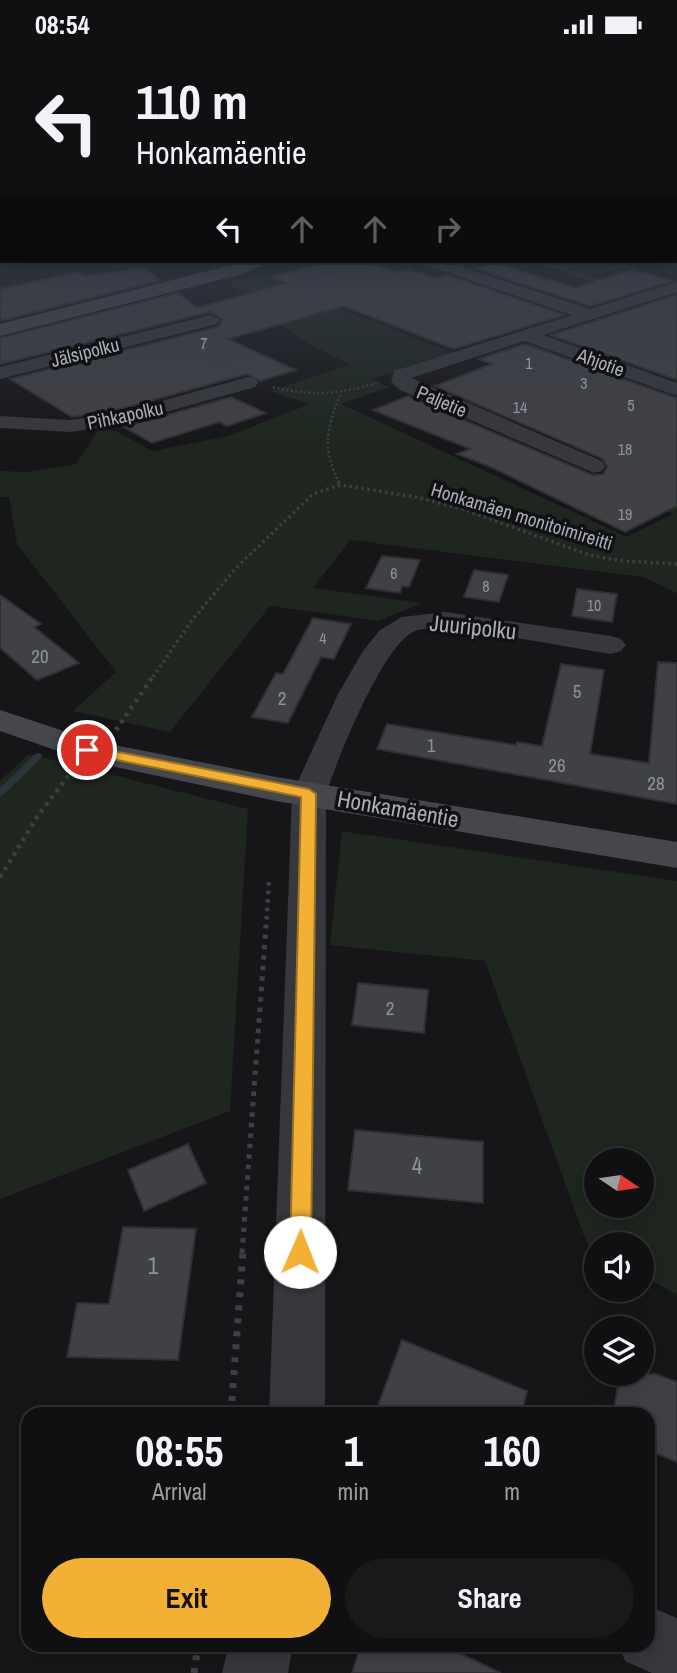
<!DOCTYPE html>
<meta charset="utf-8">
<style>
body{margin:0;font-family:"Archivo Narrow",sans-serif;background:#19191b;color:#f1f3f6;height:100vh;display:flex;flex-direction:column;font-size:26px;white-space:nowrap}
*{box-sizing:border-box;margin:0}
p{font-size:23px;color:#9c9d9f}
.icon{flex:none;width:38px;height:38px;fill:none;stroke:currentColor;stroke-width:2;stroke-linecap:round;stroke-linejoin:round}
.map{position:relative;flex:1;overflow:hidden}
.drawer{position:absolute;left:21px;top:1358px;width:634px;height:245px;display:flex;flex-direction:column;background:#101012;border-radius:21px;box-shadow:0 4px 18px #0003,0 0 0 2px #303032}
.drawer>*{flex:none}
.guide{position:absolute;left:0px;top:0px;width:677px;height:214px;box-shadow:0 4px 18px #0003,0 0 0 2px #303032;background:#101012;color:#f1f3f6;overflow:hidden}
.needle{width:46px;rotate:103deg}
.tools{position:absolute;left:584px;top:1099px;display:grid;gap:14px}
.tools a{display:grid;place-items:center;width:70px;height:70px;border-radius:50%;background:#101012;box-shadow:0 4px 18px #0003,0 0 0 2px #303032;font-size:35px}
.pin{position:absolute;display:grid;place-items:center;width:60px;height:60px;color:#fff;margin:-30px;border:4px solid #fff;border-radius:50%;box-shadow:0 2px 7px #0007}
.me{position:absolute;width:77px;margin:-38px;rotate:1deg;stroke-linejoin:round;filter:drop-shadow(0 0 5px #0008)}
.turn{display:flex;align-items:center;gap:24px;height:147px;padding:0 21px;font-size:32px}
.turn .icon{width:91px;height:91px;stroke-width:2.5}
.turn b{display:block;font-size:49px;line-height:60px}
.lanes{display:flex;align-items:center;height:66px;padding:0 21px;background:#0003;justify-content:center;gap:35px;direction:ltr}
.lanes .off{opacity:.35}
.eta{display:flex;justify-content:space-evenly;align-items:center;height:119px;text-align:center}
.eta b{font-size:42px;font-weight:700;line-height:49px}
.primary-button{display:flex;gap:14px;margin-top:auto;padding:14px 21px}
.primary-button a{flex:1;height:80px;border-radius:42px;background:#f2b134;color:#111;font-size:28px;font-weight:700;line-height:80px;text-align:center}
.primary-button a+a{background:#19191b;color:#f1f3f6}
.status{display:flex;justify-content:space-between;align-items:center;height:49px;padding:0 35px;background:#101012;direction:ltr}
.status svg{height:19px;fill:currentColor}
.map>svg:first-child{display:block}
.green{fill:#1e261f;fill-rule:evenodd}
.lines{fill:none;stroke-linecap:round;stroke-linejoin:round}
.stream{fill:#2c353c;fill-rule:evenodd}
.building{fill:#404145;stroke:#303034;stroke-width:2}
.path-far5{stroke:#3d3f44;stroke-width:2;stroke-dasharray:2 2.5;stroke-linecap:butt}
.path-far4{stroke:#3d3f44;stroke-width:2.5;stroke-dasharray:2 2.5;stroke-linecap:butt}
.path-far3{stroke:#3d3f44;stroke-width:3.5;stroke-dasharray:2.5 3.5;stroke-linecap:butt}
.path-far2{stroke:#3d3f44;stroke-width:4.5;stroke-dasharray:3.5 5;stroke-linecap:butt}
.path-far1{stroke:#3d3f44;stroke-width:5;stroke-dasharray:4.5 6;stroke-linecap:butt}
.path{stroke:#3d3f44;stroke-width:7;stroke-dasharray:5 8;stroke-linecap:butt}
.street{fill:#37383d;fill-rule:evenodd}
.secondary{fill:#45474d;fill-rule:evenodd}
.route{fill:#f2b134;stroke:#9d7322;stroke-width:2}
.labels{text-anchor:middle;stroke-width:7;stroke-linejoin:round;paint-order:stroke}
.far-number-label{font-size:16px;fill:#8e929b}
.far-street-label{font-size:19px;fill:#a8adb8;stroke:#111113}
.number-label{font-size:19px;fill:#8e929b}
.street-label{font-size:23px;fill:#a8adb8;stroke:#111113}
.near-number-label{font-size:23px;fill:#8e929b}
</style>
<div class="status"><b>08:54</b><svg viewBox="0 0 49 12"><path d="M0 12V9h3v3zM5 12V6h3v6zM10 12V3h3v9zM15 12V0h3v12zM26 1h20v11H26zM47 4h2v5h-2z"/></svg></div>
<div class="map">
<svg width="677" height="1624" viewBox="0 0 677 1624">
<rect width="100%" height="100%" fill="#161618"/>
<g class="green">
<polygon points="527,212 617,212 630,216 593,227 645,244 636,246"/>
<polygon points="255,226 453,304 371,330 389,338 341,355 627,488 673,465 615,440 677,444 677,544 643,528 350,491 313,539 421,554 379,572 270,557 170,683 73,662 116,623 17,495 9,448 0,448 0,422 26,423 76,415 98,381 116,382 152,402 229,387 310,355 270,342 350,316 300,290 229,234"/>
<polygon points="29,705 248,760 230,1062 0,1150 0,732"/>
<path d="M342 782 677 832V1246L642 1226V1195H597V1200L587 1195 485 912 330 896ZM597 1111H642V1157H597Z"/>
</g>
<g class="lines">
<g class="stream">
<rect x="0" y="176" width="2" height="2"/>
<polygon points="38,704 41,705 42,707 41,709 3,746 0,747 0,739 35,705"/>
</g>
</g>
<g class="building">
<polygon points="328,212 360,212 395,223 409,220 435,229 447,226 564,266 454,300 344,257 228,290 296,321 260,332 247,325 117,361 72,368 10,330 218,278 223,270 210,263 0,315 0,289 178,244 197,259 286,234 271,228"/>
<polygon points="494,214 576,239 632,220 672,232 590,257 474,219"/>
<polygon points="144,219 160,231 0,272 0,240 78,223 85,227"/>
<polygon points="677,246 677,331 551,286"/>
<polygon points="525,295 677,349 677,457 625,483 493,419 457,405 470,400 373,361 408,347 593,426 603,425 607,418 603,410 435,337 492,315 479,310"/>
<polygon points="231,348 266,364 227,377 219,373 152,394 124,378"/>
<polygon points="382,507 420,511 409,538 402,537 400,544 366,539"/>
<polygon points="474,521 508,526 499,553 464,548"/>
<polygon points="577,540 617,545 612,573 572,567"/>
<polygon points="0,546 41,575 34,578 79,614 37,631 0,599"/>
<polygon points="313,569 351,575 334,610 321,608 288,674 252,668 276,624 283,625"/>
<polygon points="658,613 677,614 677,755 377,700 387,675 516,696 517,693 542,697 561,615 604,621 590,705 649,714"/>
<polygon points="358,934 428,941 424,984 352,976"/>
<polygon points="355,1081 483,1093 483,1154 348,1141"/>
<polygon points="188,1095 206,1134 144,1162 128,1121"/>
<polygon points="123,1178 196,1180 178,1311 67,1308 77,1254 109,1255"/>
<polygon points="402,1291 527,1342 521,1365 375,1365"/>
<polygon points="620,1325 656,1325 677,1333 677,1413 648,1401 648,1365 613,1365"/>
<polygon points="361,1596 442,1596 501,1624 352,1624"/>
</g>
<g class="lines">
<g class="path-far5">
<polyline points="534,212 611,235"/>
<polyline points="289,234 375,212"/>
<polyline points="336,251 415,230"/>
<polyline points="374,269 459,245"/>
</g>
<g class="path-far4">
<polyline points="189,299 226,316"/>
<path d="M273 338C312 348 342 345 380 333"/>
<polyline points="617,428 629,434"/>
<path d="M339 434C322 398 326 382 340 346"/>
</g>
<g class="path-far3">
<polyline points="338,432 340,436"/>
<polyline points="625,432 677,457"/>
<polyline points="153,628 193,570 236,519 313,445 340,436 416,448 463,460 589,506 623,512 677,515"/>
</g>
<g class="path-far2">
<polyline points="116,681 154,626"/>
<polyline points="0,828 39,765 72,722"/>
<polyline points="266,879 269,832"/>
</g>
<polyline class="path-far1" points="242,1204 266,877"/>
<g class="path">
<polyline points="231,1365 243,1202"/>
<polyline points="194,1624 198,1596"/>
</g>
<g class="street">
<polygon points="677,197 677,207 676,207 676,198"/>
<polygon points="420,212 443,212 590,260 677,233 677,243 543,286 677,334 677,347 525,292 411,329 602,412 605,417 602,422 594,424 400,341 391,333 394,322 572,266 423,215"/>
<polygon points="211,266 220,271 217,275 0,330 0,318"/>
<polygon points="248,328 255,330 258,334 255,338 120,376 70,383 0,379 0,367 70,371 118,364"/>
<path d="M445 563 611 587 621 590 626 596 621 602 611 605C577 600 439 572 415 582 383 595 337 711 326 745L325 1365H269L292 745 338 645 363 602 380 581 402 568Z"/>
<polygon points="648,1557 677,1569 677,1624 652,1624 625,1612 619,1596 648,1596"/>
<polygon points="229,1596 293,1596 288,1624 222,1624"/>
</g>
<g class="secondary">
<polygon points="247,212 270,212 246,224 0,287 0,275"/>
<polygon points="0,661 94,692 276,728 677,793 677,819 276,752 87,712 0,682"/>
</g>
</g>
<linearGradient id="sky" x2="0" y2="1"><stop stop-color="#0c0c0d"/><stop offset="0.42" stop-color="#363c48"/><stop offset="1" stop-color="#363c48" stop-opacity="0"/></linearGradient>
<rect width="677" height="395" fill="url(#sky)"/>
<polygon class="route" points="87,697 309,740 316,745 311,1203 308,1211 300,1214 293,1211 290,1203 301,748 82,704 80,701"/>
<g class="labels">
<g class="far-number-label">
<text x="204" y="300">7</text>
<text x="529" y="320">1</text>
<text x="584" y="340">3</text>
<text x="631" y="362">5</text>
<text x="520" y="364">14</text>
<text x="625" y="406">18</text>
<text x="625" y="471">19</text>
<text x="394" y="530">6</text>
<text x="486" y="543">8</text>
<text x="594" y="562">10</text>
<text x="323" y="595">4</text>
</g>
<g class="far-street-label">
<text transform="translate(85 303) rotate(-14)" y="7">Jälsipolku</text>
<text transform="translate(601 313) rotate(20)" y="7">Ahjotie</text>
<text transform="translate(442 352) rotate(23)" y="7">Paljetie</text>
<text transform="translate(125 366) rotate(-12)" y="7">Pihkapolku</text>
<text transform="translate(522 467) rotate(17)" y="7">Honkamäen monitoimireitti</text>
</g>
<g class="number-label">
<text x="40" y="614">20</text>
<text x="577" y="649">5</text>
<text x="282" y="656">2</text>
<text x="431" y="703">1</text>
<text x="557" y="723">26</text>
<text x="656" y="741">28</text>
<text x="390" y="966">2</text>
</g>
<g class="street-label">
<text transform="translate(473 578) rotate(6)" y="8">Juuripolku</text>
<text transform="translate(398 760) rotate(10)" y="8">Honkamäentie</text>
</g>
<g class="near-number-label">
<text x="417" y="1125">4</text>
<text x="153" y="1225">1</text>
</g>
</g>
</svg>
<div class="tools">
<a><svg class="needle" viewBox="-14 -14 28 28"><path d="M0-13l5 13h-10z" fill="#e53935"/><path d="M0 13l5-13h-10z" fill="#9c9d9f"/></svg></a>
<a><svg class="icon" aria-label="sound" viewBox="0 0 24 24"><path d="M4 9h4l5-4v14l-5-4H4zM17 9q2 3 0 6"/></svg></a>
<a><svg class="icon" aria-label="layers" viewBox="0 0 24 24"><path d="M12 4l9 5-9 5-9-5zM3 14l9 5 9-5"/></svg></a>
</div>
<div class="pin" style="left:87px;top:701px;background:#d93025"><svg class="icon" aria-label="arrive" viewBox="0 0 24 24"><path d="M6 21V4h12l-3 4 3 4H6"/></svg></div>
<svg class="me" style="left:300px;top:1203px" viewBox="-20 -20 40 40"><circle r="19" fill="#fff"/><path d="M0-13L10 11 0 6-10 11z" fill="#f2b134"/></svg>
<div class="guide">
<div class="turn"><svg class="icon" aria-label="left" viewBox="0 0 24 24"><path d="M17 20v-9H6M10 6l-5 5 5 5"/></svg><div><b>110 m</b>Honkamäentie</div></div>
<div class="lanes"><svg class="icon" aria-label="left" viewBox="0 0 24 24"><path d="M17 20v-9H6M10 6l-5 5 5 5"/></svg><svg class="icon off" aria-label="ahead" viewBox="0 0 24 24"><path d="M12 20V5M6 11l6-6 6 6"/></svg><svg class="icon off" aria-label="ahead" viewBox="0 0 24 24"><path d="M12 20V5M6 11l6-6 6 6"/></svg><svg class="icon off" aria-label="right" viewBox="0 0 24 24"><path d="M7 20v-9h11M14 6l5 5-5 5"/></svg></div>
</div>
<section class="drawer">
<div class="eta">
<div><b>08:55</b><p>Arrival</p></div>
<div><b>1</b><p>min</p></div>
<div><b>160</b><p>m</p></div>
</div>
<div class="primary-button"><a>Exit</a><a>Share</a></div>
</section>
</div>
